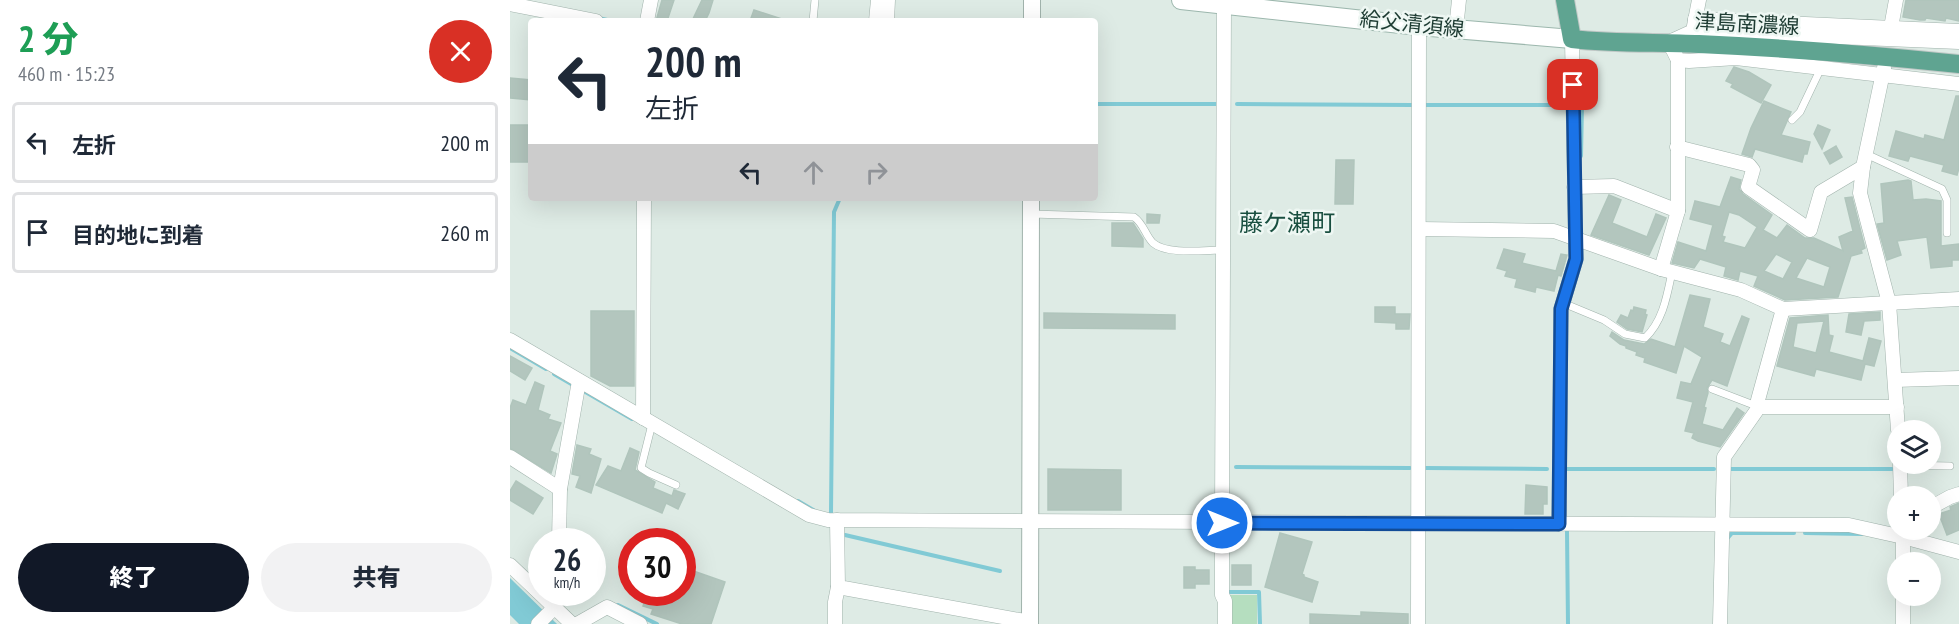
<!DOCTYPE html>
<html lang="ja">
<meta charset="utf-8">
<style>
body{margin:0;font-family:"PT Sans Narrow","Noto Sans JP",sans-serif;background:#f2f2f3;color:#1f2937;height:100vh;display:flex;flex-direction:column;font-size:22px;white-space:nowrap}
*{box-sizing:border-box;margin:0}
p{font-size:20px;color:#747a83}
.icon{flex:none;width:33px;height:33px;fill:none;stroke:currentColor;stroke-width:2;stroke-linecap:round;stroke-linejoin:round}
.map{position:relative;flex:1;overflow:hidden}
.details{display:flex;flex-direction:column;background:#fff;width:510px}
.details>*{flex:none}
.hud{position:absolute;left:18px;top:18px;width:570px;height:183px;border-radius:6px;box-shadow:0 6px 24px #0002;background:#fff;color:#1f2937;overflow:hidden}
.buttons{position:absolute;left:1377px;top:420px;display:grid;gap:12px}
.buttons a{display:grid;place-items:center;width:54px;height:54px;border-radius:50%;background:#fff;box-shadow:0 6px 24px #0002;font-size:30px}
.speed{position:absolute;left:18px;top:528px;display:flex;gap:12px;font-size:30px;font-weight:700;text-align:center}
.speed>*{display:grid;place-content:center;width:78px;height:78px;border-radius:50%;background:#fff;box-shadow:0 6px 24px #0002;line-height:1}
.speed small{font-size:15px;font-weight:400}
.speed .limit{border:9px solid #d22;background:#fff;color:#111}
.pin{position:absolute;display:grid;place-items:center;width:51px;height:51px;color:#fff;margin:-26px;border-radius:12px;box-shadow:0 3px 9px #0006}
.me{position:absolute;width:66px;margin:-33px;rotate:90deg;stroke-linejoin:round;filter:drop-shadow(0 0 4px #0008)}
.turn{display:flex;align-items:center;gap:21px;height:126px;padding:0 18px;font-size:27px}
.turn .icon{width:78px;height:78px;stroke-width:2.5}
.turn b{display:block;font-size:42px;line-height:51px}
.lanes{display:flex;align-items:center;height:57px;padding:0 18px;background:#0003;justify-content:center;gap:30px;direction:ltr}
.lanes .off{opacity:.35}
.round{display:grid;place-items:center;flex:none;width:63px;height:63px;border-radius:32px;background:#f2f2f3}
.head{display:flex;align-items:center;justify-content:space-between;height:102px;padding:0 18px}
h1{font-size:36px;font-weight:800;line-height:45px;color:#1e9e55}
.primary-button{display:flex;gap:12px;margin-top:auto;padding:12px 18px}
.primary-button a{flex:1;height:69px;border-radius:36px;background:#111827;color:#fff;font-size:24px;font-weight:800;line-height:69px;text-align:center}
.primary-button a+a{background:#f2f2f3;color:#1f2937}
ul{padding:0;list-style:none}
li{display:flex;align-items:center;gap:18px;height:81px;margin:0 12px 9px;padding:0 6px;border:3px solid #e0e1e3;border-radius:6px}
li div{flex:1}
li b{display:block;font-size:22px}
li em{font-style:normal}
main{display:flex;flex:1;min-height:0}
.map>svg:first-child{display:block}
.green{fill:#b5debf}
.water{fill:#81cad5}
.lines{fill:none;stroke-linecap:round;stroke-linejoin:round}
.stream{stroke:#81cad5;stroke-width:4}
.building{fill:#b3c6be;stroke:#b0c5bc;stroke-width:1.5;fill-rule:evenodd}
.service-casing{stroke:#a1b3ac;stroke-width:8}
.minor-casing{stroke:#a1b3ac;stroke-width:15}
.tertiary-casing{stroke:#a1b3ac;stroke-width:18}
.secondary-casing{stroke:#9cb7ad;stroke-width:20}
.primary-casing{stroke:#c0c8c6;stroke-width:20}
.service{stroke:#fff;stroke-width:7}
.minor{stroke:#fff;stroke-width:14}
.tertiary{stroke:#fff;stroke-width:16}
.secondary{stroke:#fff;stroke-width:18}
.primary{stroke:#5fa491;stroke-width:18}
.route-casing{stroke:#114b97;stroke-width:15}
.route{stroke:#1a73e8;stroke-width:10}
.labels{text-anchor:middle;stroke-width:5;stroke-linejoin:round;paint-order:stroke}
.street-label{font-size:21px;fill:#1e3c33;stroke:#eef7f3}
.quarter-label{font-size:24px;fill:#194f40;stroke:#eef7f3}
</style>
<main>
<section class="details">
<div class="head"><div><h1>2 分</h1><p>460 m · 15:23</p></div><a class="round" style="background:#d93025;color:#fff"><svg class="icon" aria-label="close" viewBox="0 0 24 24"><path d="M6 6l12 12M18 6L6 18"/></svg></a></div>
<ul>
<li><svg class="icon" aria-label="left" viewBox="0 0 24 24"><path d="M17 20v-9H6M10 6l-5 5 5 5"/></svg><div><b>左折</b></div><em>200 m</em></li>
<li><svg class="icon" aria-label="arrive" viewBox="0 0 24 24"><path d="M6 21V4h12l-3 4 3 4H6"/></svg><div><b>目的地に到着</b></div><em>260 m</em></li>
</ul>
<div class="primary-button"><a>終了</a><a>共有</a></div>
</section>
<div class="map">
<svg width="1449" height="624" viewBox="0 0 1449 624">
<rect width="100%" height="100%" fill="#deebe5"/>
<rect class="green" x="718" y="595" width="29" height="29"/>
<polygon class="water" points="0,578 47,624 9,624 0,615"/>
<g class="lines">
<g class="stream">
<polyline points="88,18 102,21"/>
<polyline points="585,104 707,104"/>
<polyline points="727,104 902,105"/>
<polyline points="916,105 1058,105"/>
<polyline points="1071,156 1072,105"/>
<polyline points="0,348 36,369"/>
<polyline points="44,374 63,385"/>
<polyline points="72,390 122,419"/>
<polyline points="726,467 900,468"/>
<polyline points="915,468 1037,469"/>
<polyline points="1056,469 1204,469"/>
<polyline points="1217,469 1382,469"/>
<polyline points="288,501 305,511"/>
<polyline points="321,513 324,212 330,198"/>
<polyline points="1057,531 1058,624"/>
<polyline points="1295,533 1352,534"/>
<polyline points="335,535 490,571"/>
<polyline points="1216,540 1222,533 1284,533"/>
<polyline points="717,590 717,592 749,592 750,624"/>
<polyline points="108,605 147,624"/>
</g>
</g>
<g class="building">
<polygon points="152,0 164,0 157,21 146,21"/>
<polygon points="192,0 203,0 199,13 195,21 182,21"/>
<polygon points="1396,0 1449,0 1449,21 1436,18 1435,21 1416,18 1415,20 1410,20 1393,17"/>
<polygon points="244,10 272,19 272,21 240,21"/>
<polygon points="1224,67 1239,72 1261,85 1251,103 1221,87 1223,84 1216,81"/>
<polygon points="0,78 21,80 21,100 0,98"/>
<polygon points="1446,96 1449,96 1449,168 1447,175 1432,171 1434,165 1400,156 1398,161 1379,156 1386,131 1414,139 1415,135 1434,140"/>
<polygon points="1254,101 1281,112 1271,135 1300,142 1297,154 1294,154 1292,162 1245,149 1242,157 1232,154 1241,128"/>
<rect x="0" y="125" width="21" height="37"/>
<polygon points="1308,125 1320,130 1312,149 1304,134"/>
<polygon points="1326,146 1332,157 1320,164 1314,153"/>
<polygon points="826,160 844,160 843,204 825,204"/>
<path d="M1221 177 1231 180 1229 189 1233 194 1262 215 1253 230 1267 238 1277 225 1295 238H1304L1333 251 1329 237 1343 231 1335 198 1342 197 1355 248 1351 250 1352 253 1341 256 1328 297 1275 300 1244 286 1248 276 1230 271 1228 280 1214 276 1216 267 1190 259 1184 268 1162 263 1168 242 1196 251 1203 225 1180 219 1185 201 1210 207ZM1219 212 1229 215 1247 227 1235 248 1213 242 1215 237 1212 236ZM1266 254 1282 262 1273 279 1254 271ZM1297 258 1320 267 1314 287 1286 278Z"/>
<polygon points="1398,180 1401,181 1403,200 1416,199 1431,201 1431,246 1449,244 1449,260 1442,260 1442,266 1421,268 1417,237 1387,241 1391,255 1377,260 1367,224 1374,223 1371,184"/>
<polygon points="1099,195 1111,200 1102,223 1137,237 1146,214 1156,218 1139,255 1081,235"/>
<polygon points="637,214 650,215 649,223 637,223"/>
<polygon points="602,223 623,223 633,239 633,247 602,246"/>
<polygon points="994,249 1015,254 1012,263 1046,271 1051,254 1057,255 1051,276 1048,275 1044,291 1026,287 1025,292 1005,287 1007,279 995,276 997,271 987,268"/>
<polygon points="1180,295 1200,299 1193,327 1213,334 1210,342 1220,346 1232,316 1239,319 1217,386 1202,380 1197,388 1198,393 1194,407 1196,408 1192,424 1213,430 1227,408 1234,413 1210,447 1188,441 1182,438 1184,433 1175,431 1183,402 1167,398 1171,382 1181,384 1192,357 1174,346 1166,373 1134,362 1135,358 1126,355 1127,352 1116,348 1116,346 1110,344 1100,336 1102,332 1114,340 1134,344 1141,339 1165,347"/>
<polygon points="865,307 885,307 885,314 900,314 899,329 886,329 886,323 865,322"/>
<polygon points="1124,307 1136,310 1135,314 1137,315 1132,332 1117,329 1107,322 1111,315 1118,318 1121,310 1123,311"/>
<polygon points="81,311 124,311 124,386 100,386 81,376"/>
<polygon points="1370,312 1370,320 1354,321 1351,335 1336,332 1339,314"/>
<polygon points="534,313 665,315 665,329 534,328"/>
<path d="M1318 315 1319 335 1323 336 1319 352 1353 361 1359 338 1371 341 1364 366 1355 364 1351 380 1306 369 1304 376 1267 366 1280 318ZM1314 321 1306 353 1283 347 1287 323Z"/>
<polygon points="0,356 22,368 15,380 0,371"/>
<polygon points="25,382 34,386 28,410 40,415 38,419 51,423 40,451 47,454 41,473 0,448 0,408 3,400 16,405"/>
<polygon points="67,445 81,449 79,454 91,459 81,493 66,487 70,476 62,474"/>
<polygon points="120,448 129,452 125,470 145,482 143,488 162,496 164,490 175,494 168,509 156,503 152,513 86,485 98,466 111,471"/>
<polygon points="538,469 611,470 611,510 538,510"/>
<polygon points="6,481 33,498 23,514 0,500 0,491"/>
<polygon points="1016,485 1037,487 1037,504 1033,504 1033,514 1015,514"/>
<polygon points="1449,503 1449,530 1437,535 1429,514 1441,510 1440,507"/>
<polygon points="770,533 802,542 792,574 794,575 794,577 808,582 802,602 755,587"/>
<rect x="722" y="565" width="19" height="20"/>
<polygon points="172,567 215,582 201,624 172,624 141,614 143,609 133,606 138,592 172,592"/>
<polygon points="674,567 685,567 685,570 699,570 699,584 685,584 685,588 674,588"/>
<polygon points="851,612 898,614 898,624 800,624 800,614 851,616"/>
</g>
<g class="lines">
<defs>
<g id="service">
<polyline points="303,21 305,0"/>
<polyline points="1282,120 1290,112 1311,68"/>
<polyline points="1356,154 1432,189 1437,200 1437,233"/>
<path d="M521 214 624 217C634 224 635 235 643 243 657 255 695 250 713 250"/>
<path d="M1053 303 1094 320 1115 334 1135 338C1153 321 1157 296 1162 272"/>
<polyline points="1202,389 1249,407"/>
<polyline points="142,424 131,468 139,473 166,485"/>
<polyline points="1390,465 1440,466"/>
</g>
<g id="minor">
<polyline points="0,4 86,21"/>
<polyline points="714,5 712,523 712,595 715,601 715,624"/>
<polyline points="1185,19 1449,31"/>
<polyline points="137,21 141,0"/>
<polyline points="366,21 368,0"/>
<polyline points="377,21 378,0"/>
<polyline points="1184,26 1189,0"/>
<polyline points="946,29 949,0"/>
<polyline points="1380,33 1386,0"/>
<polyline points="1449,42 1183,31 1159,42 1168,60 1179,61 1226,58 1449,84"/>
<polyline points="1374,68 1353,167 1350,193 1379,303 1388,430"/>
<polyline points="1167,147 1239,165 1243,170 1238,187 1300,230 1311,192 1353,167"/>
<polyline points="1064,187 1104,186 1168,211"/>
<polyline points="910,229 1044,231 1151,269 1231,290 1273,309 1449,299"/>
<polyline points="1151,269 1168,211 1168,60"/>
<polyline points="0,340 299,515 318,520 1339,525 1393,537 1449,552"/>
<polyline points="1385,380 1449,378"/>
<polyline points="1249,407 1387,407"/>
<polyline points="133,418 134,198"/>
<polyline points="0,457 50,489"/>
<polyline points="1390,464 1391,496"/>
<polyline points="1420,508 1440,497 1449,494"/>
<polyline points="327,520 328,587 520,622"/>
<polyline points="1049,524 1051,309 1066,259 1062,39"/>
<polyline points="1393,530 1393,562"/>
<polyline points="49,542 50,489 69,381"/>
<polyline points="0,565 62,624"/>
<polyline points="28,624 45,607 48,592"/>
<polyline points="67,624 97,607 130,624"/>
<polyline points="325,624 325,602 328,587"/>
<polyline points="908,624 909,26"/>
<polyline points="1210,624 1214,457 1249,407 1248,400 1273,309"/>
<polyline points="1393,624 1393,596"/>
</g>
<g id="tertiary">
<polyline points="522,21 522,0"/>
<polyline points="520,624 521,198"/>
</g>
<polyline id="secondary" points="671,0 909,26 1062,39"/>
<path id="primary" d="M1055 0 1062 39C1104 44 1147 42 1189 44 1276 48 1363 55 1449 64"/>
</defs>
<use href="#service" class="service-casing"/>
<use href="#minor" class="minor-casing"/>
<use href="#tertiary" class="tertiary-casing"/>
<use href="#secondary" class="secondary-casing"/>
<use href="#primary" class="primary-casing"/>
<use href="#service" class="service"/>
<use href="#minor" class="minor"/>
<use href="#tertiary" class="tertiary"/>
<use href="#secondary" class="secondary"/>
<use href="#primary" class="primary"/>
</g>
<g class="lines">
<defs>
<polyline id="route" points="712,523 1049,524 1051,309 1066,259 1063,85"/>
</defs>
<use href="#route" class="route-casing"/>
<use href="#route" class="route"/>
</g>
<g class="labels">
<g class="street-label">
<text transform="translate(902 24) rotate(6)" y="7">給父清須線</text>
<text transform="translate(1237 24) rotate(3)" y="7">津島南濃線</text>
</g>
<g class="quarter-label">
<text x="777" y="231">藤ケ瀬町</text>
</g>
</g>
</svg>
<div class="buttons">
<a><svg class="icon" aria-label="layers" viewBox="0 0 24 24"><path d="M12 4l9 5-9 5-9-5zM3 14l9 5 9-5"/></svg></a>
<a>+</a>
<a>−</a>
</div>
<div class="speed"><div>26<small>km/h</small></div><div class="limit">30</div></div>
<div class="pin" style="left:1063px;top:85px;background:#d93025"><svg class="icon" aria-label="arrive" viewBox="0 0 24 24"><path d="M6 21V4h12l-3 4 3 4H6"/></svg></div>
<svg class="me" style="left:712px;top:523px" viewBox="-20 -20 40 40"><circle r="17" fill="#1a73e8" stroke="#fff" stroke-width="3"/><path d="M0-11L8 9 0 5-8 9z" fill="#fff"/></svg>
<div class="hud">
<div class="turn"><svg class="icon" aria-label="left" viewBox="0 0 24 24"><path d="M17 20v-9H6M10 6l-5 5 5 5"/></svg><div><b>200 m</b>左折</div></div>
<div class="lanes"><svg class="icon" aria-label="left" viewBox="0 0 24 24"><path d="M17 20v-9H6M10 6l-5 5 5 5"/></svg><svg class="icon off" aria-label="ahead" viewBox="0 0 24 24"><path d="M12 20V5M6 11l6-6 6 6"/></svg><svg class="icon off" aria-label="right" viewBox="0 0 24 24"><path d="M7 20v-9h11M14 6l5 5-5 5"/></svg></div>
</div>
</div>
</main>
